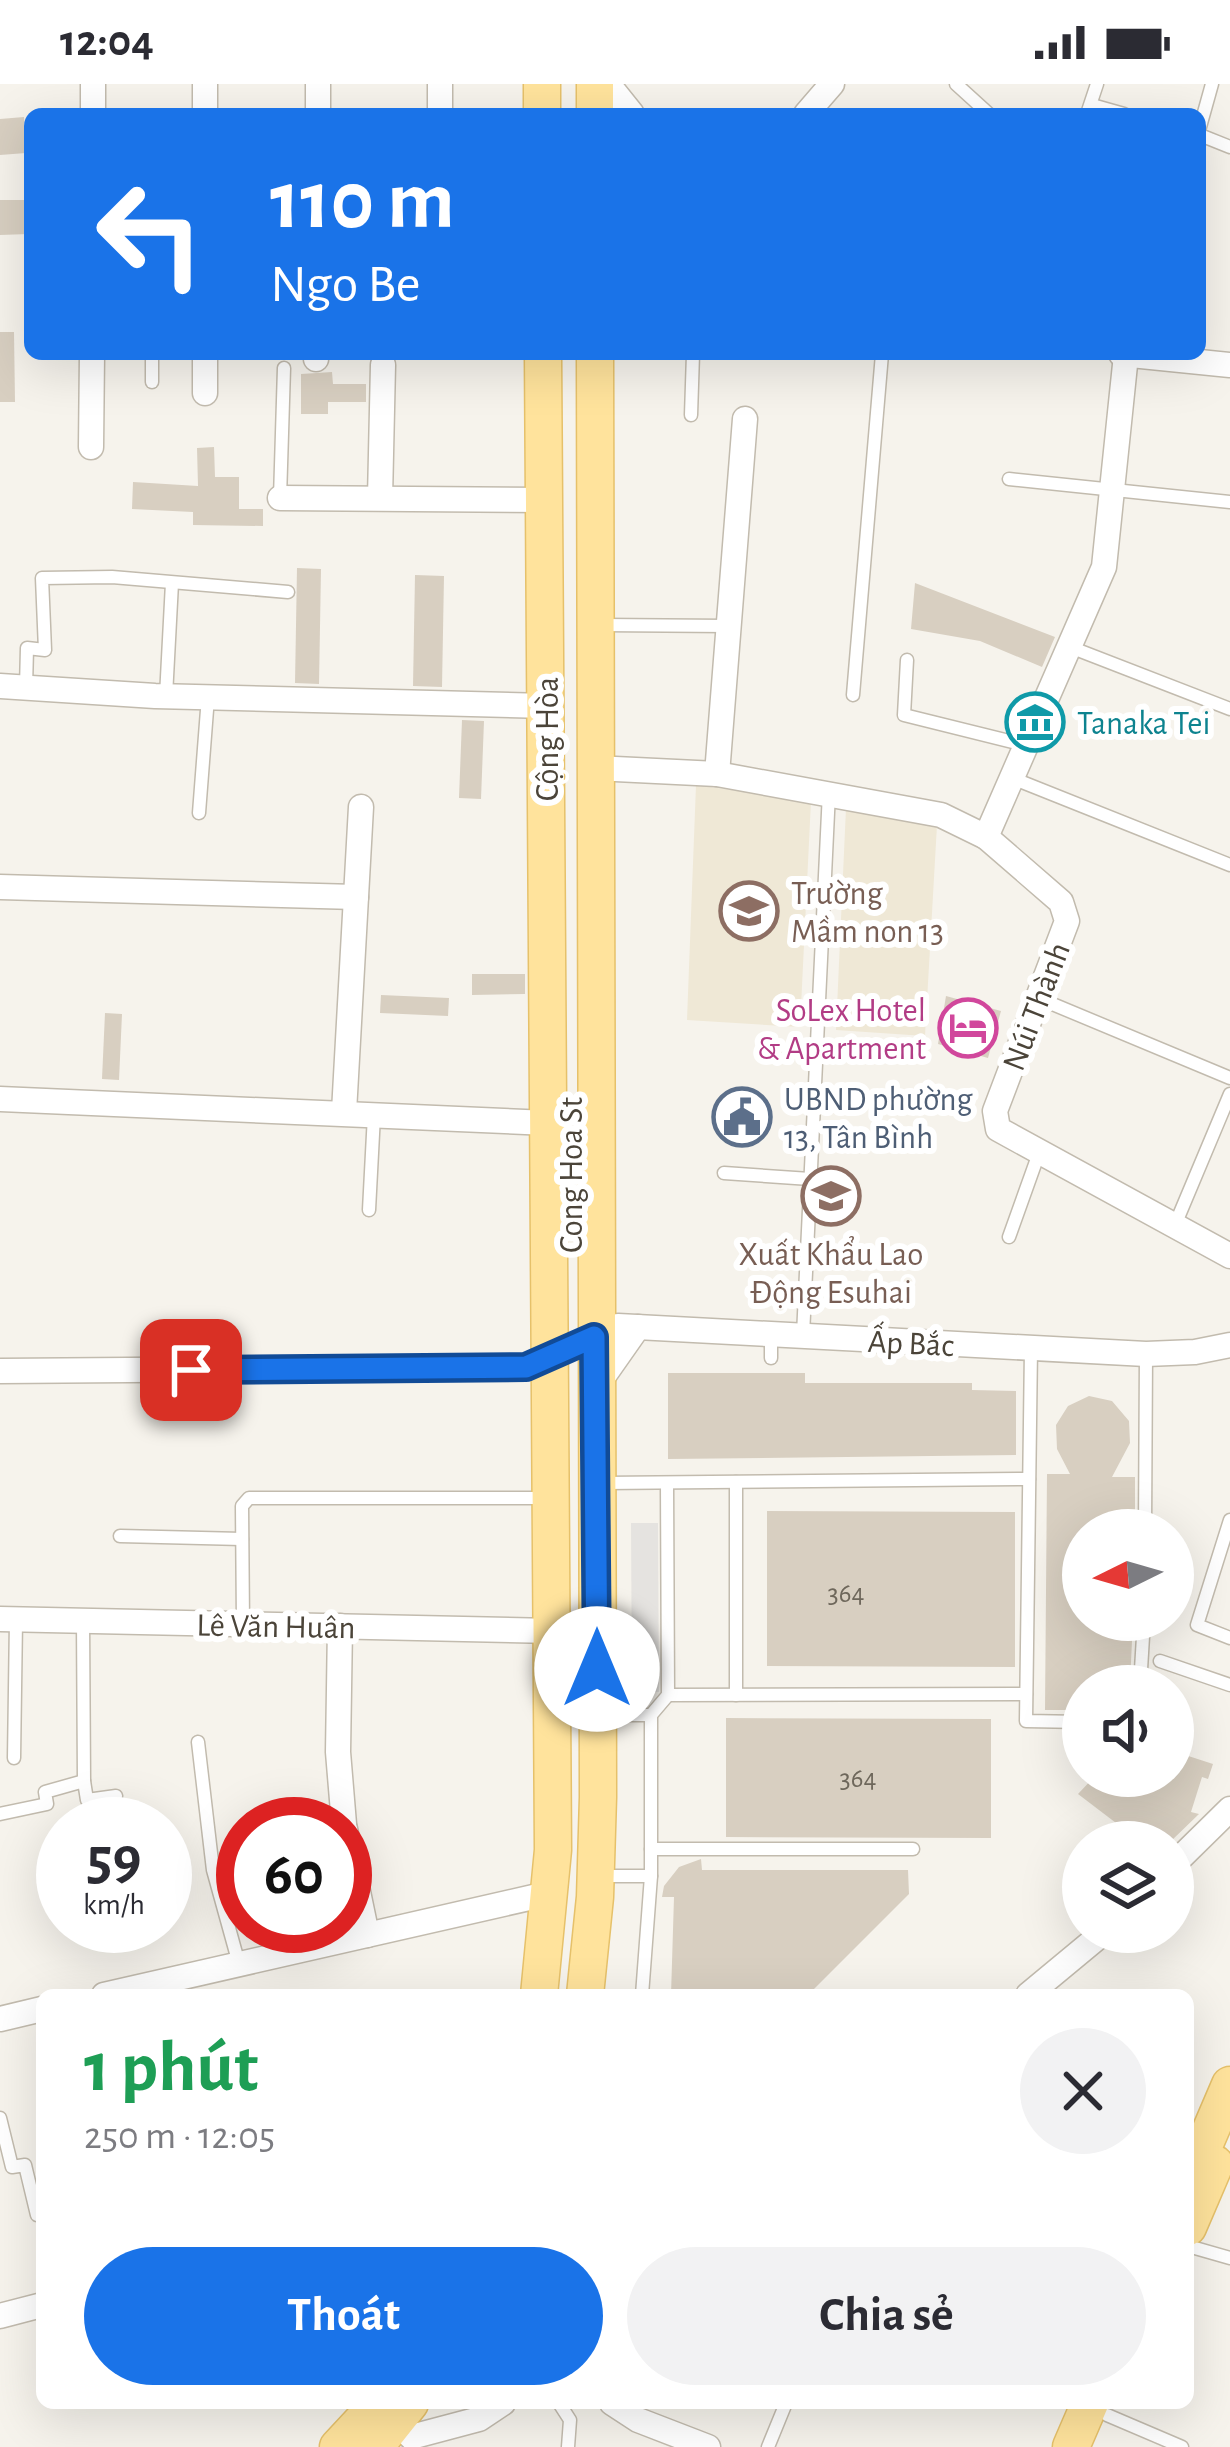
<!DOCTYPE html>
<html lang="vi">
<meta charset="utf-8">
<style>
body{margin:0;font-family:"Alegreya Sans",sans-serif;background:#f2f2f3;color:#2b2b33;height:100vh;display:flex;flex-direction:column;font-size:45px;white-space:nowrap}
*{box-sizing:border-box;margin:0}
p{font-size:39px;color:#7c7c81}
.icon{flex:none;width:66px;height:66px;fill:none;stroke:currentColor;stroke-width:2;stroke-linecap:round;stroke-linejoin:round}
.map{position:relative;flex:1;overflow:hidden}
.panel{position:absolute;left:36px;top:1905px;width:1158px;height:420px;display:flex;flex-direction:column;background:#fff;border-radius:18px;box-shadow:0 12px 48px #0002}
.panel>*{flex:none}
.top-card{position:absolute;left:24px;top:24px;width:1182px;height:252px;border-radius:18px;box-shadow:0 12px 48px #0002;background:#1a73e8;color:#fff;overflow:hidden}
.needle{width:78px;rotate:265deg}
.controls{position:absolute;left:1062px;top:1425px;display:grid;gap:24px}
.controls a{display:grid;place-items:center;width:132px;height:132px;border-radius:50%;background:#fff;box-shadow:0 12px 48px #0002;font-size:60px}
.speed{position:absolute;left:36px;top:1713px;display:flex;gap:24px;font-size:60px;font-weight:700;text-align:center}
.speed>*{display:grid;place-content:center;width:156px;height:156px;border-radius:50%;background:#fff;box-shadow:0 12px 48px #0002;line-height:1}
.speed small{font-size:30px;font-weight:400}
.speed .limit{border:18px solid #d22;background:#fff;color:#111}
.pin{position:absolute;display:grid;place-items:center;width:102px;height:102px;color:#fff;margin:-51px;border-radius:24px;box-shadow:0 6px 18px #0006}
.me{position:absolute;width:132px;margin:-66px;rotate:0deg;stroke-linejoin:round;filter:drop-shadow(0 0 9px #0008)}
.turn{display:flex;align-items:center;gap:42px;height:252px;padding:0 48px;font-size:54px}
.turn .icon{width:156px;height:156px;stroke-width:2.5}
.turn b{display:block;font-size:84px;line-height:102px}
.round{display:grid;place-items:center;flex:none;width:126px;height:126px;border-radius:63px;background:#f2f2f3}
.headline{display:flex;align-items:center;justify-content:space-between;height:204px;padding:0 48px}
h1{font-size:72px;font-weight:700;line-height:90px;color:#1e9e55}
.cta{display:flex;gap:24px;margin-top:auto;padding:24px 48px}
.cta a{flex:1;height:138px;border-radius:72px;background:#1a73e8;color:#fff;font-size:48px;font-weight:700;line-height:138px;text-align:center}
.cta a+a{background:#f2f2f3;color:#2b2b33}
.status{display:flex;justify-content:space-between;align-items:center;height:84px;padding:0 60px;background:#fff;direction:ltr}
.status svg{height:33px;fill:currentColor}
.map>svg:first-child{display:block}
.education{fill:#efe8d6}
.parking{fill:#e5e3e0}
.building{fill:#d8cfc1}
.lines{fill:none;stroke-linecap:round;stroke-linejoin:round}
.lane-casing{stroke:#c2bbae;stroke-width:15}
.street-casing{stroke:#c2bbae;stroke-width:27}
.primary-casing{stroke:#e6c16a;stroke-width:39}
.lane{stroke:#fff;stroke-width:12}
.street{stroke:#fff;stroke-width:24}
.primary{stroke:#ffe39c;stroke-width:36}
.route-casing{stroke:#114b97;stroke-width:30}
.route{stroke:#1a73e8;stroke-width:21}
.labels{text-anchor:middle;stroke-width:12;stroke-linejoin:round;paint-order:stroke}
.number-label{font-size:27px;fill:#6e675b}
.culture-label{font-size:33px;fill:#0d838f;stroke:#fff;text-anchor:start}
.street-label{font-size:33px;fill:#4b4439;stroke:#fff}
.education-label{font-size:33px;fill:#785e54;stroke:#fff;text-anchor:start}
.hotel-label{font-size:33px;fill:#b23c85;stroke:#fff;text-anchor:end}
.service-label{font-size:33px;fill:#4e5e75;stroke:#fff;text-anchor:start}
</style>
<div class="status"><b>12:04</b><svg viewBox="0 0 49 12"><path d="M0 12V9h3v3zM5 12V6h3v6zM10 12V3h3v9zM15 12V0h3v12zM26 1h20v11H26zM47 4h2v5h-2z"/></svg></div>
<div class="map">
<svg width="1230" height="2363" viewBox="0 0 1230 2363">
<rect width="100%" height="100%" fill="#f6f3ec"/>
<g class="education">
<polygon points="696,701 811,717 800,943 687,936"/>
<polygon points="846,724 937,741 925,952 836,946"/>
</g>
<polygon class="parking" points="631,1439 658,1439 659,1608 632,1608"/>
<g class="building">
<polygon points="24,33 26,69 0,71 0,35"/>
<polygon points="0,116 29,116 29,150 0,151"/>
<polygon points="0,248 14,248 15,318 0,318"/>
<polygon points="332,288 333,300 366,300 366,318 328,318 328,330 301,330 301,290"/>
<polygon points="214,363 215,393 239,393 239,425 263,425 263,442 193,441 193,428 132,425 133,398 198,402 197,364"/>
<polygon points="297,484 321,485 319,600 295,599"/>
<polygon points="415,491 444,492 442,603 413,602"/>
<polygon points="915,499 1055,553 1042,583 980,557 911,545"/>
<polygon points="462,636 484,637 481,715 459,714"/>
<polygon points="472,890 525,890 525,910 472,911"/>
<polygon points="381,911 449,914 448,932 380,929"/>
<polygon points="946,912 1001,927 988,974 938,960"/>
<polygon points="105,929 122,930 119,996 102,995"/>
<polygon points="668,1289 805,1289 805,1299 972,1299 972,1306 1016,1307 1016,1371 668,1375"/>
<polygon points="1089,1312 1112,1317 1129,1337 1130,1359 1112,1393 1135,1393 1135,1446 1083,1446 1083,1536 1133,1536 1130,1599 1083,1602 1083,1626 1045,1626 1047,1390 1070,1390 1057,1365 1056,1341 1068,1322"/>
<polygon points="767,1427 1015,1428 1015,1583 767,1582"/>
<polygon points="726,1634 991,1635 991,1754 726,1753"/>
<polygon points="1173,1667 1213,1680 1208,1695 1202,1693 1191,1728 1199,1730 1170,1758 1141,1758 1078,1710 1095,1692 1116,1707 1120,1692 1173,1692"/>
<polygon points="701,1775 702,1786 908,1786 909,1810 808,1911 671,1911 674,1813 662,1813 664,1802 679,1783"/>
</g>
<g class="lines">
<defs>
<g id="lane">
<polyline points="956,0 989,30"/>
<polyline points="1092,21 1124,30"/>
<polyline points="1087,30 1097,0"/>
<polyline points="1200,43 1212,0"/>
<polyline points="1200,51 1230,63"/>
<polyline points="152,298 152,270"/>
<polyline points="691,331 693,270"/>
<polyline points="1009,395 1230,418"/>
<polyline points="280,414 284,284"/>
<polyline points="602,541 728,542"/>
<polyline points="1070,563 1230,625"/>
<polyline points="907,576 904,631 1025,661"/>
<polyline points="26,603 27,564 45,566 42,494 112,493 288,508"/>
<polyline points="853,611 882,270"/>
<polyline points="166,612 172,499"/>
<polyline points="1012,694 1230,781"/>
<polyline points="199,729 208,613"/>
<polyline points="1038,914 1230,994"/>
<polyline points="724,1089 810,1095"/>
<polyline points="369,1126 374,1031"/>
<polyline points="1175,1141 1230,1010"/>
<polyline points="1009,1153 1039,1069"/>
<polyline points="771,1250 771,1274"/>
<polyline points="803,1251 829,708"/>
<polyline points="1031,1264 1026,1637 1083,1638"/>
<polyline points="736,1398 736,1611"/>
<polyline points="604,1399 1029,1395"/>
<polyline points="1230,1436 1197,1541 1230,1554"/>
<polyline points="1145,1446 1146,1270"/>
<polyline points="120,1452 242,1455"/>
<polyline points="243,1540 242,1422 249,1414 544,1414"/>
<polyline points="1160,1577 1230,1601"/>
<polyline points="1140,1602 1144,1536"/>
<polyline points="668,1611 1026,1610"/>
<polyline points="604,1631 651,1631"/>
<polyline points="198,1658 213,1786 239,1880"/>
<polyline points="14,1674 16,1536"/>
<polyline points="84,1697 87,1716 116,1712"/>
<polyline points="0,1730 47,1720 45,1708 84,1697 83,1537"/>
<polyline points="651,1765 913,1765"/>
<polyline points="597,1792 651,1792"/>
<polyline points="642,1911 651,1792 651,1631 668,1611 667,1399"/>
<polyline points="0,2034 12,2083 25,2081 37,2131"/>
<polyline points="1188,2162 1230,2174"/>
<polyline points="559,2319 570,2336 568,2363"/>
<polyline points="1107,2331 1182,2363"/>
<polyline points="768,2363 786,2319"/>
</g>
<g id="street">
<polyline points="608,0 632,30"/>
<polyline points="93,30 93,0"/>
<polyline points="205,30 205,0"/>
<polyline points="318,30 318,0"/>
<polyline points="440,30 440,0"/>
<polyline points="806,30 832,0"/>
<polyline points="205,270 205,309"/>
<polyline points="1121,270 1230,281"/>
<polyline points="316,275 316,270"/>
<polyline points="91,363 92,270"/>
<polyline points="280,414 544,416"/>
<polyline points="380,414 383,281"/>
<polyline points="0,602 155,612 546,622"/>
<polyline points="595,684 717,690 941,731 986,753 1061,818 1067,837 995,1027 998,1045 1230,1172"/>
<polyline points="717,690 745,335"/>
<polyline points="986,753 1104,483 1126,271"/>
<polyline points="0,803 356,813"/>
<polyline points="0,1015 548,1039"/>
<polyline points="344,1028 361,723"/>
<polyline points="594,1253 618,1242 1146,1270 1195,1268 1230,1261"/>
<polyline points="0,1287 526,1283 550,1272"/>
<polyline points="598,1300 638,1243"/>
<polyline points="0,1535 552,1547"/>
<polyline points="340,1542 338,1668 344,1740"/>
<polyline points="345,1745 367,1851"/>
<polyline points="1173,1781 1230,1725"/>
<polyline points="104,1911 551,1809"/>
<polyline points="1028,1911 1104,1848"/>
<polyline points="0,1935 42,1925"/>
<polyline points="0,2232 42,2221"/>
<polyline points="612,2319 638,2336 708,2363"/>
<polyline points="411,2353 479,2335 503,2319"/>
</g>
<g id="primary">
<polyline points="542,0 542,30"/>
<polyline points="595,30 595,0"/>
<polyline points="539,1911 553,1766 543,270"/>
<polyline points="585,1911 595,1813 598,1713 595,270"/>
<polyline points="1188,2099 1230,2001"/>
<polyline points="1188,2143 1215,2080"/>
<polyline points="338,2363 379,2319"/>
<polyline points="375,2363 410,2319"/>
<polyline points="1071,2363 1090,2319"/>
</g>
</defs>
<use href="#lane" class="lane-casing"/>
<use href="#street" class="street-casing"/>
<use href="#primary" class="primary-casing"/>
<use href="#lane" class="lane"/>
<use href="#street" class="street"/>
<use href="#primary" class="primary"/>
</g>
<g class="lines">
<defs>
<polyline id="route" points="191,1286 526,1283 594,1253 597,1585"/>
</defs>
<use href="#route" class="route-casing"/>
<use href="#route" class="route"/>
</g>
<defs>
<symbol id="museum-ring" viewBox="-11 -11 22 22"><circle r="9.5" fill="#fff" stroke="#0f9aa8" stroke-width="1.5"/><path d="M0-6L6-3V-2H-6V-3ZM-5-1h2V3h-2ZM-1-1h2V3h-2ZM3-1h2V3H3ZM-6 4H6V6H-6Z" fill="#0f9aa8"/></symbol>
<symbol id="school-ring" viewBox="-11 -11 22 22"><circle r="9.5" fill="#fff" stroke="#8d6e63" stroke-width="1.5"/><path d="M0-5L7-2L0 1L-7-2ZM-4 1L0 2.5L4 1V4Q0 6-4 4Z" fill="#8d6e63"/></symbol>
<symbol id="hotel-ring" viewBox="-11 -11 22 22"><circle r="9.5" fill="#fff" stroke="#d1479c" stroke-width="1.5"/><path d="M-6-4.5h1.5V1H6V5H4.5V3h-9V5H-6ZM-4 0a1.8 1.8 0 1 1 3.6 0ZM.5 0V-2.5h3Q6-2.5 6 0Z" fill="#d1479c"/></symbol>
<symbol id="civic-ring" viewBox="-11 -11 22 22"><circle r="9.5" fill="#fff" stroke="#5c6f8a" stroke-width="1.5"/><path d="M-.6-6.5H3V-4.5H.6V-3L4-1V1h2V6H-6V1h2V-1L-.6-3ZM-1.2 2.5V6h2.4V2.5Z" fill="#5c6f8a"/></symbol>
</defs>
<g fill-rule="evenodd">
<use href="#museum-ring" x="1002" y="605" width="66" height="66"/>
<use href="#school-ring" x="716" y="794" width="66" height="66"/>
<use href="#hotel-ring" x="935" y="911" width="66" height="66"/>
<use href="#civic-ring" x="709" y="1000" width="66" height="66"/>
<use href="#school-ring" x="798" y="1079" width="66" height="66"/>
</g>
<g class="labels">
<g class="number-label">
<text x="846" y="1518">364</text>
<text x="858" y="1703">364</text>
</g>
<g class="culture-label">
<text x="1077" y="650">Tanaka Tei</text>
</g>
<g class="street-label">
<text transform="translate(546 655) rotate(-90)" y="12">Cộng Hòa</text>
<text transform="translate(1035 922) rotate(-69)" y="12">Núi Thành</text>
<text transform="translate(570 1091) rotate(-90)" y="12">Cong Hoa St</text>
<text transform="translate(911 1258) rotate(3)" y="12">Ấp Bắc</text>
<text transform="translate(276 1541) rotate(1)" y="12">Lê Văn Huân</text>
</g>
<g class="education-label">
<text x="791" y="820">Trường<tspan x="791" dy="38">Mầm non 13</tspan></text>
<text x="831" y="1181" text-anchor="middle">Xuất Khẩu Lao<tspan x="831" dy="38">Động Esuhai</tspan></text>
</g>
<g class="hotel-label">
<text x="926" y="937">SoLex Hotel<tspan x="926" dy="38">&amp; Apartment</tspan></text>
</g>
<g class="service-label">
<text x="784" y="1026">UBND phường<tspan x="784" dy="38">13, Tân Bình</tspan></text>
</g>
</g>
</svg>
<div class="controls">
<a><svg class="needle" viewBox="-14 -14 28 28"><path d="M0-13l5 13h-10z" fill="#e53935"/><path d="M0 13l5-13h-10z" fill="#7c7c81"/></svg></a>
<a><svg class="icon" aria-label="sound" viewBox="0 0 24 24"><path d="M4 9h4l5-4v14l-5-4H4zM17 9q2 3 0 6"/></svg></a>
<a><svg class="icon" aria-label="layers" viewBox="0 0 24 24"><path d="M12 4l9 5-9 5-9-5zM3 14l9 5 9-5"/></svg></a>
</div>
<div class="speed"><div>59<small>km/h</small></div><div class="limit">60</div></div>
<div class="pin" style="left:191px;top:1286px;background:#d93025"><svg class="icon" aria-label="arrive" viewBox="0 0 24 24"><path d="M6 21V4h12l-3 4 3 4H6"/></svg></div>
<svg class="me" style="left:597px;top:1585px" viewBox="-20 -20 40 40"><circle r="19" fill="#fff"/><path d="M0-13L10 11 0 6-10 11z" fill="#1a73e8"/></svg>
<div class="top-card">
<div class="turn"><svg class="icon" aria-label="left" viewBox="0 0 24 24"><path d="M17 20v-9H6M10 6l-5 5 5 5"/></svg><div><b>110 m</b>Ngo Be</div></div>
</div>
<section class="panel">
<div class="headline"><div><h1>1 phút</h1><p>250 m · 12:05</p></div><a class="round"><svg class="icon" aria-label="close" viewBox="0 0 24 24"><path d="M6 6l12 12M18 6L6 18"/></svg></a></div>
<div class="cta"><a>Thoát</a><a>Chia sẻ</a></div>
</section>
</div>
